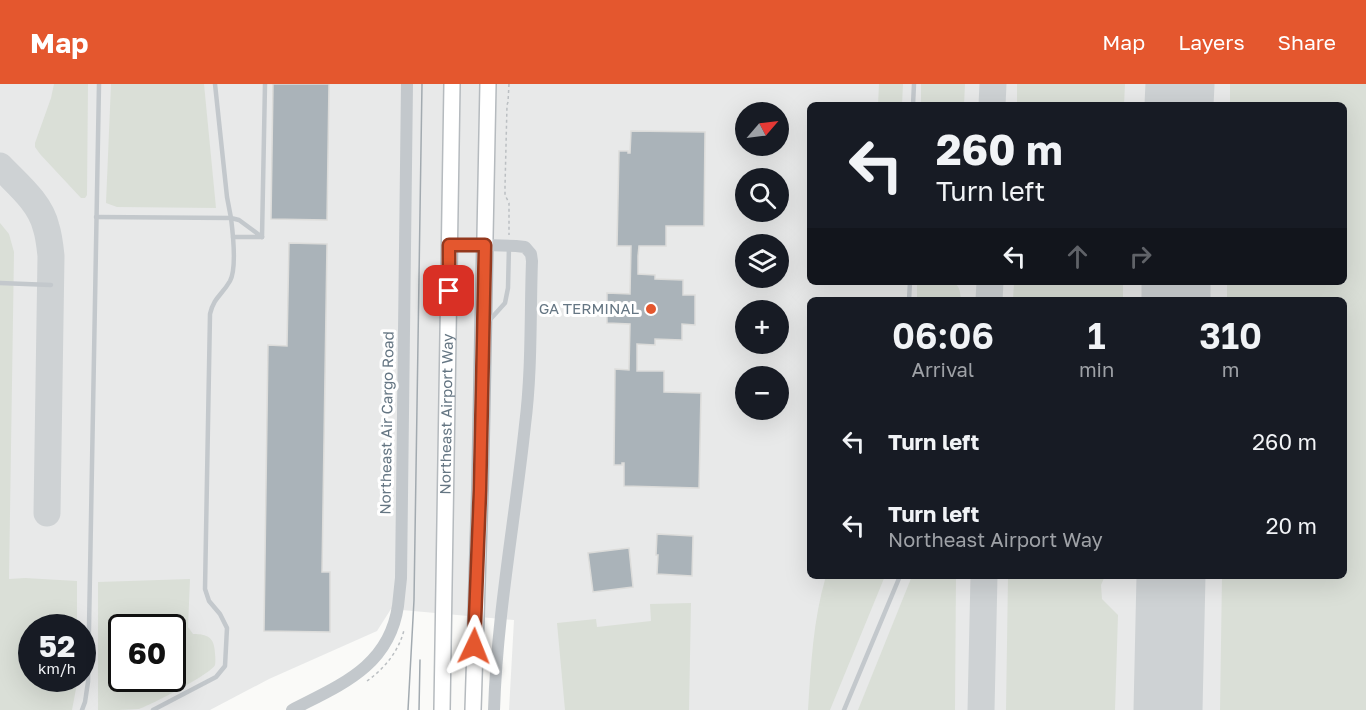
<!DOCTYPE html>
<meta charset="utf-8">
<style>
body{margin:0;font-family:"Golos Text",sans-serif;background:#242831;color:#f1f3f6;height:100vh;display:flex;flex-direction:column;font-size:22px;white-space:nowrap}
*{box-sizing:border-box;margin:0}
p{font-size:20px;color:#9ea1a6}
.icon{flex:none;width:33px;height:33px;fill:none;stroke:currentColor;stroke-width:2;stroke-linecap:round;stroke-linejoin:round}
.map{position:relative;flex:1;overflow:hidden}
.panel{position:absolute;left:807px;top:213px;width:540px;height:282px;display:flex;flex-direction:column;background:#171b24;border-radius:9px;box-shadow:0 6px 24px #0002}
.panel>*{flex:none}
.top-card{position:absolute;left:807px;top:18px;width:540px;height:183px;border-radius:9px;box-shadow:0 6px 24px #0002;background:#171b24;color:#f1f3f6;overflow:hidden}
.needle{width:39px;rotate:62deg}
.tools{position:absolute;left:735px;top:18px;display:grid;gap:12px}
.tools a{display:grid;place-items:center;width:54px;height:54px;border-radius:50%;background:#171b24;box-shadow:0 6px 24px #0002;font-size:30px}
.speed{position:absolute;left:18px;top:530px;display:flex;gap:12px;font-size:30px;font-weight:700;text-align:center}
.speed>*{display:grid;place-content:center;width:78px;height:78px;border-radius:50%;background:#171b24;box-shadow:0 6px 24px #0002;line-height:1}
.speed small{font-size:15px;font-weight:400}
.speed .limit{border:3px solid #111;border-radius:9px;background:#fff;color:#111}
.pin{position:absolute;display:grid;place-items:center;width:51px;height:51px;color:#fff;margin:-26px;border-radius:12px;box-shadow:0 3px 9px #0006}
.me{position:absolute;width:66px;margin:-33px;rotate:2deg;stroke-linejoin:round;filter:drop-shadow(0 0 4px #0008)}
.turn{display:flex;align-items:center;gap:21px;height:126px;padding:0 30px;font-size:27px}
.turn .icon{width:78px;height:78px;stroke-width:2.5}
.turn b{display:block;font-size:42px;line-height:51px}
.lanes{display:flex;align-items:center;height:57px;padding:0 30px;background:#0003;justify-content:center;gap:30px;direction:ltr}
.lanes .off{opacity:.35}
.eta{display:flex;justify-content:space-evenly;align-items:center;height:102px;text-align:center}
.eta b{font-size:36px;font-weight:600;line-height:42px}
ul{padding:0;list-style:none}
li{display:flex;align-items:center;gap:18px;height:84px;padding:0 30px}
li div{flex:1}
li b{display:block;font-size:22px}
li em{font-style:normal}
header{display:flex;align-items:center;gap:36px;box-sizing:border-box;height:84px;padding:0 30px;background:#e4572e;color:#fff}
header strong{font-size:28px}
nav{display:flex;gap:33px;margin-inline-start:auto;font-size:21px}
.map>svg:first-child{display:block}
.built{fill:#e8e9e9;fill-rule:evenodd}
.green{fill:#dadfd7;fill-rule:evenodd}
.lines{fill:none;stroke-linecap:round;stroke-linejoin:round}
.taxiway{stroke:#ced2d4;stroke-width:27}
.runway{stroke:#ced2d4;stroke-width:69}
.building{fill:#aab3b9;stroke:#dcdcda;stroke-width:1.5}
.primary-casing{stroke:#b5babe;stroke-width:18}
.path{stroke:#bbbfc2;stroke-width:1.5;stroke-dasharray:3 3;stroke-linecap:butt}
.service{stroke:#c3c8cc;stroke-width:4.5}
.tertiary{stroke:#c3c8cc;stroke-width:12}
.primary{stroke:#fff;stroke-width:15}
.tram{stroke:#a2aab0;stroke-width:1.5}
.route-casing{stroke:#94391e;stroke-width:15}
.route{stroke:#e4572e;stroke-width:10}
.poi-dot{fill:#e4572e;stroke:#fff;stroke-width:2}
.labels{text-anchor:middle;stroke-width:6;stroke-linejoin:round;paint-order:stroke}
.poi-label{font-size:15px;fill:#657683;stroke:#fff;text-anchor:end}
.street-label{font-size:15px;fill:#657683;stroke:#fff}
</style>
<header>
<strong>Map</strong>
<nav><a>Map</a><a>Layers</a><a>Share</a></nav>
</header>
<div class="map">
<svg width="1366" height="626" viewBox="0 0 1366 626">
<rect width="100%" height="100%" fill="#fafaf8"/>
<path class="built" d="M0 0H1366V626H509L514 536 391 525 377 547 269 595 210 626H0ZM810 21H1344V198H810ZM746 28H778V62H746ZM746 94H778V128H746ZM746 160H778V194H746ZM810 216H1344V492H810ZM746 226H778V260H746ZM746 292H778V326H746ZM32 543H82V594H32ZM122 543H172V594H122Z"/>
<g class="green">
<polygon points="54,0 88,0 87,111 85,114 81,114 40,70 35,63 35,59 51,14"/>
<polygon points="111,0 204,0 216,124 117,123 106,119"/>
<polygon points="879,0 903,0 902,21 878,21"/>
<polygon points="921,0 965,0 964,21 921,21"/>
<polygon points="1017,0 1125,0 1124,21 1017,21"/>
<polygon points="1230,0 1366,0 1366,626 1220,626 1222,492 1344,492 1344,216 1227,216 1227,198 1344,198 1344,21 1230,21"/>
<polygon points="0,139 9,150 14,168 9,495 25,494 77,497 77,543 32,543 32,594 78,594 72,626 0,626"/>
<path d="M917 198H953C960 202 960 208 961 216H917Z"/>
<polygon points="1014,198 1123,198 1123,216 1013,216"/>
<path d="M826 492H885L830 626H808C811 581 813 536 826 492Z"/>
<polygon points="912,492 956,492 955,626 858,626"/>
<polygon points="1008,492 1105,492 1101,501 1102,515 1118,531 1115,626 1006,626"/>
<path d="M190 495 188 543 193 550C202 550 212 551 214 562 215 567 216 577 215 581 211 590 151 621 139 625 129 626 109 626 98 626V498ZM122 543H172V594H122Z"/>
<polygon points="691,519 689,626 565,626 557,539 596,535 597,543 651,537 650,520"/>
</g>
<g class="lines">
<g class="taxiway">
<polyline points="992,21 993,0"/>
<path d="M0 82C17 100 40 118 46 143 49 152 50 162 51 172L47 429"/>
<polyline points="989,216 990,198"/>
<polyline points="1165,492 1171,506"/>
<polyline points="981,626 984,492"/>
</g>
<g class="runway">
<polyline points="1179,21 1180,0"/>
<polyline points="1176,216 1176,198"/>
<polyline points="1168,626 1171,492"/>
</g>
</g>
<g class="building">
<polygon points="273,0 329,0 327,136 271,135"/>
<polygon points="631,47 705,48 704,142 666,142 666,162 639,162 638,172 638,190 655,191 655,195 683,196 683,211 695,211 695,241 682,240 682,256 655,255 655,261 637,260 637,287 664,287 664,308 701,309 699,404 624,402 624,379 622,379 622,381 614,381 615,285 629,286 630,240 607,239 607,209 630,210 631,162 617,162 619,67 628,67 628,69 630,69"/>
<polygon points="289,159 327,160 322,488 330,488 330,548 264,547 268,261 287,262"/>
<polygon points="657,450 693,452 692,492 657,490 658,471 656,471"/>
<polygon points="629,464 633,503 593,508 588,469"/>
</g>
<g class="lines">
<defs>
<g id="primary">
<path id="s1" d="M442 626 452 0"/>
<polyline points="473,626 480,406 488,0"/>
</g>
</defs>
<use href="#primary" class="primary-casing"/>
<g class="path">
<polyline points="509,0 508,18 507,21 505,103 505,111 509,119 509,151"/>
<path d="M367 597C384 585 399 567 404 546"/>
</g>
<g class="service">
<polyline points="215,0 227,113 231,134 239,136 262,153"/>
<polyline points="913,21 914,0"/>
<path d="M96 133 231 134C233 150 237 184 230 197 222 211 214 213 210 230L205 505 209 517 220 530 227 544 225 582 216 593 153 626"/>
<polyline points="233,153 262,153"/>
<polyline points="262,153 265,0"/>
<polyline points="451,161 482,161"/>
<polyline points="0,199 51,201"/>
<polyline points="909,216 910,198"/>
<polyline points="487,239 505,219 508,204 509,162"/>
<polyline points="82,626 85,618 88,598 99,0"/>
<polyline points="844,626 900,492"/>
</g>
<g class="tertiary">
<path d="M485 161 516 162 525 163 531 170 532 177C530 231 532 286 525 341 515 436 497 530 494 626"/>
<path d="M292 626C340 601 389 583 398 522 399 513 400 503 401 494L407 0"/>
</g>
<use href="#primary" class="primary"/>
<g class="tram">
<polyline points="408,626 414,516 422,0"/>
<polyline points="419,626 420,576"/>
</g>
</g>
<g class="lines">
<defs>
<polyline id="route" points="449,207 449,161 485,161 480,406 474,562"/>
</defs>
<use href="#route" class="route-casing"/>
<use href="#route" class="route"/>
</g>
<circle class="poi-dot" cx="651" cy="225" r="6"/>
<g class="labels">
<g class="poi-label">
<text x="639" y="230">GA TERMINAL</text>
</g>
<g class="street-label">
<text dy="5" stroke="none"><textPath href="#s1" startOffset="296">Northeast Airport Way</textPath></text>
<text transform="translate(387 339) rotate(-89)" y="5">Northeast Air Cargo Road</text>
</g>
</g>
</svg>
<div class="tools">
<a><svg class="needle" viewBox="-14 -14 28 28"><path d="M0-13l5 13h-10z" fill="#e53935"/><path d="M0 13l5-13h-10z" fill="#9ea1a6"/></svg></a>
<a><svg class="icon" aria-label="search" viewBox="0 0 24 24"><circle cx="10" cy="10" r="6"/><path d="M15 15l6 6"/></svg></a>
<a><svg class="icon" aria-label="layers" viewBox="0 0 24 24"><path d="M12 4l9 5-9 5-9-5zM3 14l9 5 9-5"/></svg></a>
<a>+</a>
<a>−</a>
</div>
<div class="speed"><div>52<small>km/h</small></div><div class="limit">60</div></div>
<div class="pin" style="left:449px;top:207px;background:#d93025"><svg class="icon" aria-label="arrive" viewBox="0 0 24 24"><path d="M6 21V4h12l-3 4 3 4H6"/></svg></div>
<svg class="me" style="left:474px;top:562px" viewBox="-20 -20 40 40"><path d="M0-17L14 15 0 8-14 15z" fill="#e4572e" stroke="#fff" stroke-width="4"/></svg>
<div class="top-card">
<div class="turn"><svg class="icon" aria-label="left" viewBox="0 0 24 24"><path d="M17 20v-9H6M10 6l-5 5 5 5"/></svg><div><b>260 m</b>Turn left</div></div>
<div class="lanes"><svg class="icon" aria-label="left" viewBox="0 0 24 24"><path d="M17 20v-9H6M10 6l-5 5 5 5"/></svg><svg class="icon off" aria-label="ahead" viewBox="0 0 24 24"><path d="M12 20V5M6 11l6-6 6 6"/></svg><svg class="icon off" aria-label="right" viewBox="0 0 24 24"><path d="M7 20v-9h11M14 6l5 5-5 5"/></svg></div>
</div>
<section class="panel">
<div class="eta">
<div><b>06:06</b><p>Arrival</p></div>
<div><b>1</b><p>min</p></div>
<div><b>310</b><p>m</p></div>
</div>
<ul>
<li><svg class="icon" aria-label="left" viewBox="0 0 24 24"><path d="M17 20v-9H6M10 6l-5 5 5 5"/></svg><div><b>Turn left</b></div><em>260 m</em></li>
<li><svg class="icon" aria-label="left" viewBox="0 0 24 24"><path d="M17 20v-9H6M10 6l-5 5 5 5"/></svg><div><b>Turn left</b><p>Northeast Airport Way</p></div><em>20 m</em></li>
</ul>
</section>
</div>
